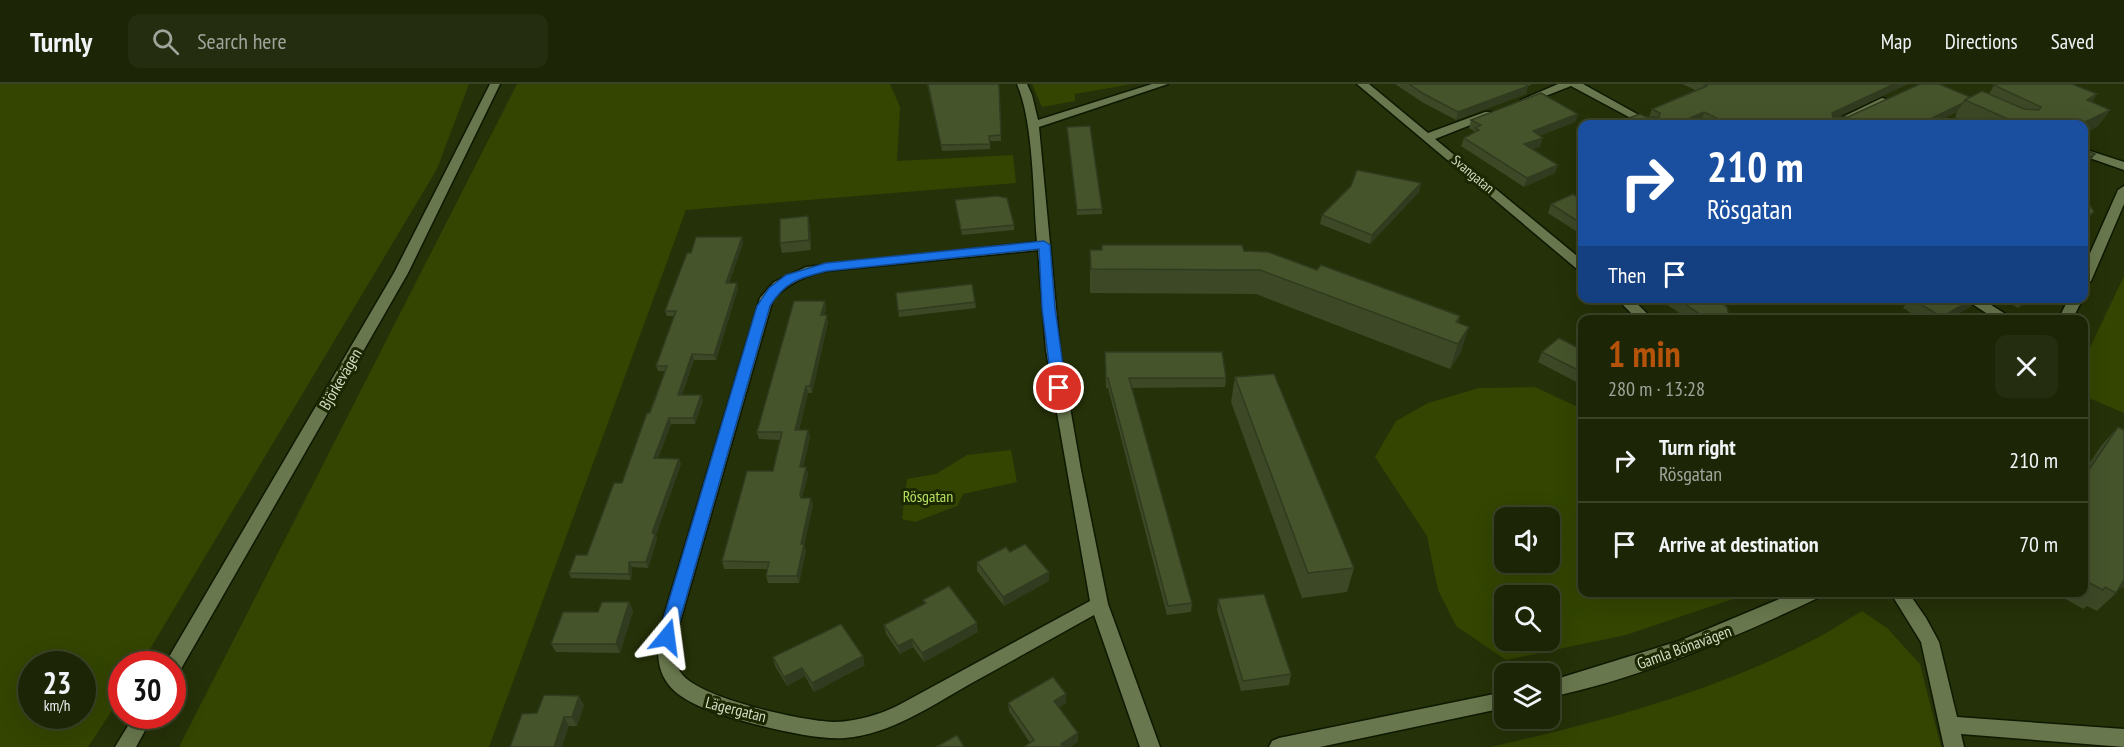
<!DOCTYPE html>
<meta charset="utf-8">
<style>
body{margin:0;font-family:"PT Sans Narrow",sans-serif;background:#252d10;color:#f1f3f6;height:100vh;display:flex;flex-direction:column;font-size:22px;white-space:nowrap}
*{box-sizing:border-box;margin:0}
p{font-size:20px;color:#a0a59b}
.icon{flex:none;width:33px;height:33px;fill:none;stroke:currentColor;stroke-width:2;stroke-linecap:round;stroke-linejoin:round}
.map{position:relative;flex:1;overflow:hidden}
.sheet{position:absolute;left:1578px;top:231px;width:510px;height:282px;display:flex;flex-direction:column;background:#1c2506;border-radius:12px;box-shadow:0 6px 24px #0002,0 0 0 2px #3a4228}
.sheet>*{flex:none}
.banner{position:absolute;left:1578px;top:36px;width:510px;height:183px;border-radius:12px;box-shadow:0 6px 24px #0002,0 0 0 2px #3a4228;background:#1a4fa0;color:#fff;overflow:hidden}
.fabs{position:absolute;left:1494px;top:423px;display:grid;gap:12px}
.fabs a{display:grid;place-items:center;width:66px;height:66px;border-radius:12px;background:#1c2506;box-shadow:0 6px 24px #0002,0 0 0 2px #3a4228;font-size:30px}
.speed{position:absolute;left:18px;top:567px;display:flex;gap:12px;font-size:30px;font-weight:700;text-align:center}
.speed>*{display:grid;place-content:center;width:78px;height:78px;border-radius:50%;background:#1c2506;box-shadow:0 6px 24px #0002,0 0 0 2px #3a4228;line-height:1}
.speed small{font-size:15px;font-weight:400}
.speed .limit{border:9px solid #d22;background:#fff;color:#111}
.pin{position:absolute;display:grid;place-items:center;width:51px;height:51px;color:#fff;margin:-26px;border:3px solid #fff;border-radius:50%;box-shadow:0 2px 6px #0007}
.me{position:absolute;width:66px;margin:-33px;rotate:16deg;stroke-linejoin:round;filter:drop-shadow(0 0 4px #0008)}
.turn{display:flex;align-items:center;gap:21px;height:126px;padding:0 30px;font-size:27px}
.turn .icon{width:78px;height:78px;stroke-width:2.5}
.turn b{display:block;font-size:42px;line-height:51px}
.then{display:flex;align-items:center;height:57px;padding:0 30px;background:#0003;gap:12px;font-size:22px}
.round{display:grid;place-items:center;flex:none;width:63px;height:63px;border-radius:12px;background:#252d10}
.headline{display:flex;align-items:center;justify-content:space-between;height:102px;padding:0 30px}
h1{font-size:36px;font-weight:700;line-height:45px;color:#b45309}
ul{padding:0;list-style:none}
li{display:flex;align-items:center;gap:18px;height:84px;padding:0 30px;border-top:2px solid #3a4228}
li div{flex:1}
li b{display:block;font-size:22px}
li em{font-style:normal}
header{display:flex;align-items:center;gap:36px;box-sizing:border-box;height:84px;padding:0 30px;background:#1c2506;border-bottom:2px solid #3a4228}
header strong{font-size:28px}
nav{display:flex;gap:33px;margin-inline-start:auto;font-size:21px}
.search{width:420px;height:54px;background:#252d10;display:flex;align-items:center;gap:15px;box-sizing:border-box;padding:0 21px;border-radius:12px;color:#a0a59b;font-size:22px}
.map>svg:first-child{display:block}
.green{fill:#334501;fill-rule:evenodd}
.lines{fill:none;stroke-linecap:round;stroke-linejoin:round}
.street-casing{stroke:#0f1800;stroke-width:3}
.secondary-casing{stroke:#0f1800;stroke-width:3}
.street{fill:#68774d;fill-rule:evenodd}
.secondary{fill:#68774d;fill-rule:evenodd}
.wall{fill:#3c4826}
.shaded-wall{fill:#313b1f}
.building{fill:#46542c;stroke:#313b1f;stroke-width:1.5}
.route{fill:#1a73e8;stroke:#114b97;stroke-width:1.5}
.labels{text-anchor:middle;stroke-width:6;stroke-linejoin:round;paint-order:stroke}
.far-street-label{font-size:14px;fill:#d4ddc6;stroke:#1b2700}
.street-label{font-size:16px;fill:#d4ddc6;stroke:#1b2700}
.park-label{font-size:16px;fill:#b7e161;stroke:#1b2700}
</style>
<header>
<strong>Turnly</strong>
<div class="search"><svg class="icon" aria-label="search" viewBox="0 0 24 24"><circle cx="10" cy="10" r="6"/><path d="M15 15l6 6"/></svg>Search here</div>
<nav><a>Map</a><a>Directions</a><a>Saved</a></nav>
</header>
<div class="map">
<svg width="2124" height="663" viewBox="0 0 2124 663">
<rect width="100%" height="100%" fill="#253108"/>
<g class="green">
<path d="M0 0H469L437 85 141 580H122L121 613 88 663H0ZM82 580V632H32V580Z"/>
<polygon points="517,0 890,0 900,23 897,77 1013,71 1016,99 686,126 489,663 179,663"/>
<polygon points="1032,0 1132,0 1075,10 1075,17 1042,23"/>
<polygon points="2124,192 2124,329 2084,312 2084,276"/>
<path d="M1535 303 1582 325V508L1745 509 1733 515 1626 551 1506 576 1456 542 1438 506 1427 452 1375 373 1396 337 1428 319 1479 304ZM1504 434H1550V478H1504ZM1504 512H1550V556H1504Z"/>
<polygon points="1011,366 1017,398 963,410 957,422 915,438 902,435 907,395 936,390 967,371"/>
<path d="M1862 527 1887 544 1920 580 1941 663H1490C1598 639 1716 607 1815 555 1831 547 1846 536 1862 527Z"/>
</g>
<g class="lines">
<defs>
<g id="street">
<path d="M1017 0H1027L1032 11 1038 36 1152 0H1168L1039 43 1060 266 1081 386 1108 520 1160 663H1140L1094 531C1053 554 1012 577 970 600 931 622 891 650 845 654 814 657 742 638 711 627 668 611 652 592 660 545L760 214 774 198 806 183 1037 158C1033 114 1034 39 1017 0ZM1038 166 1046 266 1090 517 897 622C878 631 858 637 836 638 805 638 698 614 681 589 672 577 676 559 678 545L773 215C788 200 805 191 826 187Z"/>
<polygon points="1357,0 1369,0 1428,49 1485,28 1493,28 1493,32 1435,55 1582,176 1582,186 1577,185"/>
<polygon points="1558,0 1583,0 1655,40 1642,40 1571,2 1530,18 1526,19 1521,16"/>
<polygon points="1882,14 1886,15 1886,19 1842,40 1828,40"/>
<polygon points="2084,65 2124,78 2124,86 2084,72"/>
<polygon points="2124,102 2124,120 2091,197 2084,201 2084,183 2118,106"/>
<polygon points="1616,214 1631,214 1654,236 1638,236"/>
<polygon points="1963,214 1980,214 2015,236 1997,236"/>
<polygon points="2069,214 2083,214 2072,236 2058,236"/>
<path d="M1796 508H1822L1820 513C1738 552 1639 595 1550 613V597L1679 557Z"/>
<polygon points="1890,508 1908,508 1926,534 1939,558 1957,633 2124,645 2124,663 1961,650 1964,663 1944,663 1921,558"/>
<polygon points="1504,608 1504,624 1320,663 1269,663 1272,657 1279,654"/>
</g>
<g id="secondary">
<polygon points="490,0 500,0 408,189 178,590 172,592 172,580 165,580 166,578 394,189"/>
<polygon points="134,632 153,632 136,663 115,663"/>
</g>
</defs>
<use href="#street" class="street-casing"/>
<use href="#secondary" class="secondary-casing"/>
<use href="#street" class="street"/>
<use href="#secondary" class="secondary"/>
</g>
<g class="wall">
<polygon points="927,0 998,0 999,2 1001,57 990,57 990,65 942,67"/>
<polygon points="1395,0 1532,0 1528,2 1526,10 1456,36 1422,18"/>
<polygon points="1682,0 1908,0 1837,33 1848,33 1989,10 1994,1 2097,10 2092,18 2110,26 2098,42 2084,50 2084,40 1972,40 1955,33 1957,28 1932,40 1708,40 1701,37 1646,33 1649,33 1652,25 1695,6"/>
<polygon points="1578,30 1575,38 1539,52 1540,63 1532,65 1555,89 1524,103 1461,62 1464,54 1474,49 1474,47 1469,44 1471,36"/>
<polygon points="1067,43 1102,125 1102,130 1077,131"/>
<polygon points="1421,99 1419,108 1370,160 1320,140 1322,131 1351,102"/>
<polygon points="955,116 1014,141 1014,146 962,151"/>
<polygon points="1582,117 1582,151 1548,129 1551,120"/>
<polygon points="808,132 810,143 811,166 782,169 780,159"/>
<polygon points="743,159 729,199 738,204 716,276 694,276 682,311 703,316 695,340 671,340 658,374 679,375 681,380 656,451 657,455 648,484 632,483 631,496 571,494 569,489 587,471 622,399 665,287 658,287 656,282 674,232 667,232 665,227 691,169"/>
<polygon points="1090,166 1244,167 1317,186 1460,232 1458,239 1461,268 1450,285 1256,210 1090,209"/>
<polygon points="896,209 975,218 976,224 899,233"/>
<polygon points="1657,214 1714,214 1729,231 1735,236 1690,236"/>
<polygon points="2001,214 2033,214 2018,224"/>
<polygon points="1909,215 1971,222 1948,236 1922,236 1903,224"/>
<polygon points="825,217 826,224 824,231 828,238 812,309 808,309 799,346 808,346 810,353 803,383 808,390 802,414 813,421 804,461 806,467 799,499 768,499 766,492 768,485 724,485 722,477 773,387 780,356 759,355 757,348"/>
<polygon points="1582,266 1582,301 1538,278 1542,268"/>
<polygon points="1105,268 1226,294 1225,303 1131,304 1192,519 1191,528 1167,531 1108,304 1106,304"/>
<polygon points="1235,293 1354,484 1347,508 1302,514 1231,318"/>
<polygon points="2118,343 2124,346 2124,503 2118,506 2116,509 2097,527 2087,522 2083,525 2054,508 2084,508 2084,387 2101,362"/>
<polygon points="977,478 1049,488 1049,497 1004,522 977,487"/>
<polygon points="1218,515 1291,590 1289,601 1241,607 1217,526"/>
<polygon points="923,516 978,548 924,578 913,563 900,570 886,550 884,541 924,520"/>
<polygon points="629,518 633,527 620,569 556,568 551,560 598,528"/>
<polygon points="773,573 865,581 814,608 805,592 787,602 775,582"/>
<polygon points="1008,619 1066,619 1059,623 1078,649 1078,658 1070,663 1024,663 1030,659 1009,627"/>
<polygon points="584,621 577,642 569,642 537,629"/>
</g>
<g class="shaded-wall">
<polygon points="1894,0 1908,0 1827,38 1832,29"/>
<polygon points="1528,2 1526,10 1456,36 1458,28"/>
<polygon points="2097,10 2086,27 2087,16"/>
<polygon points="1963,19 1957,28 1932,40 1920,40"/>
<polygon points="2110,26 2098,42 2084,50 2084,40 2081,40"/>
<polygon points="1704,28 1701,37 1692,40 1676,40"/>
<polygon points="1578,30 1575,38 1530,55 1533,47"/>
<polygon points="1543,54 1540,63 1521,68 1524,60"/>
<polygon points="2095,70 2084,86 2084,77"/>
<polygon points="1558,81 1555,89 1524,103 1527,94"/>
<polygon points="1421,99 1419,108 1370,160 1372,151"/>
<polygon points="2094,128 2087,138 2084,140 2084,135"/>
<polygon points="808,132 810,143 811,166 809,156"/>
<polygon points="742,153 743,159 727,204 726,199"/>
<polygon points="737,199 738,204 716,276 714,271"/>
<polygon points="1974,214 1976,214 1971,222 1948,236 1940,236 1942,233"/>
<polygon points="2025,214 2033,214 2018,224"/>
<polygon points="825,217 826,224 823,238 821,231"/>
<polygon points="827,231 828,238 812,309 810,302"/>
<polygon points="1469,243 1461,268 1450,285 1458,260"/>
<polygon points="692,270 694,276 680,316 678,311"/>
<polygon points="806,302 808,309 797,353 795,346"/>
<polygon points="701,311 703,316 695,340 693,334"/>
<polygon points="669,334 671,340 656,380 654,374"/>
<polygon points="808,346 810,353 801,390 800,383"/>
<polygon points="679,375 681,380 656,451 657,455 648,484 646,478 652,449"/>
<polygon points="806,383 808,390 801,418 800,411"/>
<polygon points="811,414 813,421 804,461 806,467 799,499 797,492 801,460"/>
<polygon points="629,478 632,483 631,496 629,490"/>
<polygon points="1049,488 1049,497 1004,522 1003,513"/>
<polygon points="2124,494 2124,503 2114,507"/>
<polygon points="629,518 633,527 620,569 616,560"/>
<polygon points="977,539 978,548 924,578 922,569"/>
<polygon points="912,555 913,563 900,570 898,562"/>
<polygon points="863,572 865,581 814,608 812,599"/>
<polygon points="802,584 805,592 787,602 784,593"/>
<polygon points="1066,610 1066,619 1054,625 1054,617"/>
<polygon points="579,612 584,621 577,642 572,633"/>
<polygon points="564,633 569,642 562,663 554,663"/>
<polygon points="1078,649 1078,658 1070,663 1061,663 1061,660"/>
</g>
<g class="building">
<polygon points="928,0 998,0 999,2 1001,51 989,52 990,60 941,61"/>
<polygon points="1409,0 1525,0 1528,2 1458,28 1424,10"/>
<polygon points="1704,0 1894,0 1832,29 1833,33 1848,33 1920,0 1939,0 1970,13 1965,16 1963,19 1920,40 1729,40 1704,28 1676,40 1612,40 1640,30 1646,33 1659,33 1660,29 1652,25 1707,2"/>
<polygon points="1997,0 2072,0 2097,10 2087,16 2110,26 2081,40 2017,40 2019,40 1965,16 1982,7 2024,25 2039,26 2041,23 1994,1"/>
<polygon points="1541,9 1578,30 1533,47 1543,54 1524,60 1558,81 1527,94 1464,54 1479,46 1475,44 1481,41 1471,36"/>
<polygon points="1090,42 1102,125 1077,126 1067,43"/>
<polygon points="2084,65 2095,70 2084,77"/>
<polygon points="1357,86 1421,99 1372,151 1322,131 1351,102"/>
<polygon points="1573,110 1582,117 1582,140 1551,120"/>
<polygon points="997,112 1007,114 1014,141 961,146 955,116"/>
<polygon points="2086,114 2094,128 2084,135 2084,115"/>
<polygon points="808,132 809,156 780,159 780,135"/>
<polygon points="696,153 742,153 726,199 737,199 714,271 692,270 678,311 701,311 693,334 669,334 654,374 679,375 652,449 655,450 646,478 629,478 629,490 569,489 576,471 587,471 614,399 622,399 647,329 650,329 667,282 656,282 676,227 665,227 687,169 691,169"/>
<polygon points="1102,161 1242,161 1244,167 1268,168 1317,186 1321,181 1460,232 1456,238 1469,243 1458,260 1260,186 1091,185 1090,166 1102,166"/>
<polygon points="972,200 975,218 898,227 896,209"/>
<polygon points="1676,214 1714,214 1727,223 1729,231 1735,236 1709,236"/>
<polygon points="1910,214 1974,214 1942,233"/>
<polygon points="794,217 825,217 821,231 827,231 810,302 806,302 795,346 808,346 800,383 806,383 800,411 801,414 811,414 801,460 804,460 797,492 766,492 769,478 722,477 747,387 773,387 782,348 757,348"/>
<polygon points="1559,254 1582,266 1582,288 1542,268"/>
<polygon points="1105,268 1222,268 1226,294 1129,294 1192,519 1168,522 1108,294 1106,294"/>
<polygon points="1274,290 1354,484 1308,489 1235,293"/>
<polygon points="2118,343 2124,346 2124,496 2116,509 2105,503 2103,506 2084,496 2084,393"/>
<polygon points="1025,460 1049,488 1003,513 977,478 1006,463 1010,468"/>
<polygon points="949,502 977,539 922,569 912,555 898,562 884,541 926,519 923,516"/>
<polygon points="1264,510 1291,590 1243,597 1218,515"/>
<polygon points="602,518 629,518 616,560 551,560 563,528 598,528"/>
<polygon points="841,540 863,572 812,599 802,584 784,593 773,573"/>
<polygon points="1053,593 1066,610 1054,617 1078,649 1061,660 1063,663 1024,663 1034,656 1008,619"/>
<polygon points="544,611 579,612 572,633 564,633 554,663 510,663 522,630 537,629"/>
<polygon points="957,651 964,663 936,663"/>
</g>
<path class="route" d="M1044 157 1050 161 1055 224 1066 304 1059 309 1052 304 1042 224 1039 165 827 187C800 194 785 197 770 222L675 553 672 558 667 560 661 558 658 553 757 222 769 204 786 191 826 179Z"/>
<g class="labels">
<g class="far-street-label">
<text transform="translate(1473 90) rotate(40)" y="5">Svangatan</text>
</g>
<g class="street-label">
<text transform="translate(340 295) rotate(-60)" y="6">Björkevägen</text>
<text transform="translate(1684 563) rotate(-20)" y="6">Gamla Bönavägen</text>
<text transform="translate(736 625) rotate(14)" y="6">Lägergatan</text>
</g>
<g class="park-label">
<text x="928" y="418">Rösgatan</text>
</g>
</g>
</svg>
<div class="fabs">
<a><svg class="icon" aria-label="sound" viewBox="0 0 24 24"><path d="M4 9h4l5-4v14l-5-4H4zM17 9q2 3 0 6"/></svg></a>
<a><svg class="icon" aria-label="search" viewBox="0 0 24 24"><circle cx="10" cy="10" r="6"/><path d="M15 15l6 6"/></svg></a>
<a><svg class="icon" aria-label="layers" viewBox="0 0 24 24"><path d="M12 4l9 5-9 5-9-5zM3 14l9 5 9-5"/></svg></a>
</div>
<div class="speed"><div>23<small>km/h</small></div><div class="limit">30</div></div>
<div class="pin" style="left:1059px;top:304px;background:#d93025"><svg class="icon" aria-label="arrive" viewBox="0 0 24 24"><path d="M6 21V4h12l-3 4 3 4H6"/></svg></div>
<svg class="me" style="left:667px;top:553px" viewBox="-20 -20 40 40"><path d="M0-17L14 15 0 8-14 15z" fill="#1a73e8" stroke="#fff" stroke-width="4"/></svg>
<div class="banner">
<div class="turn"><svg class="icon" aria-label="right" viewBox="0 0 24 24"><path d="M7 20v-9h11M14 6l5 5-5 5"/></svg><div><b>210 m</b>Rösgatan</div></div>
<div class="then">Then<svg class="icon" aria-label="arrive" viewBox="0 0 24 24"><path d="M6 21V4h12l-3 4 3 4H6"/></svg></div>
</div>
<section class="sheet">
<div class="headline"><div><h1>1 min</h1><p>280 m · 13:28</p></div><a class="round"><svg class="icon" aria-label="close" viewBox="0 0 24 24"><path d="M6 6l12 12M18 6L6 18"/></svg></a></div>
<ul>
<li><svg class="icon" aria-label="right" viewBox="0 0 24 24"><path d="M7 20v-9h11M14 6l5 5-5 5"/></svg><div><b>Turn right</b><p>Rösgatan</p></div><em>210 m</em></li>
<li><svg class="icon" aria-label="arrive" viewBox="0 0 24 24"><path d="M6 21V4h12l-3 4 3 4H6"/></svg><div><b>Arrive at destination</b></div><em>70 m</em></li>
</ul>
</section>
</div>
